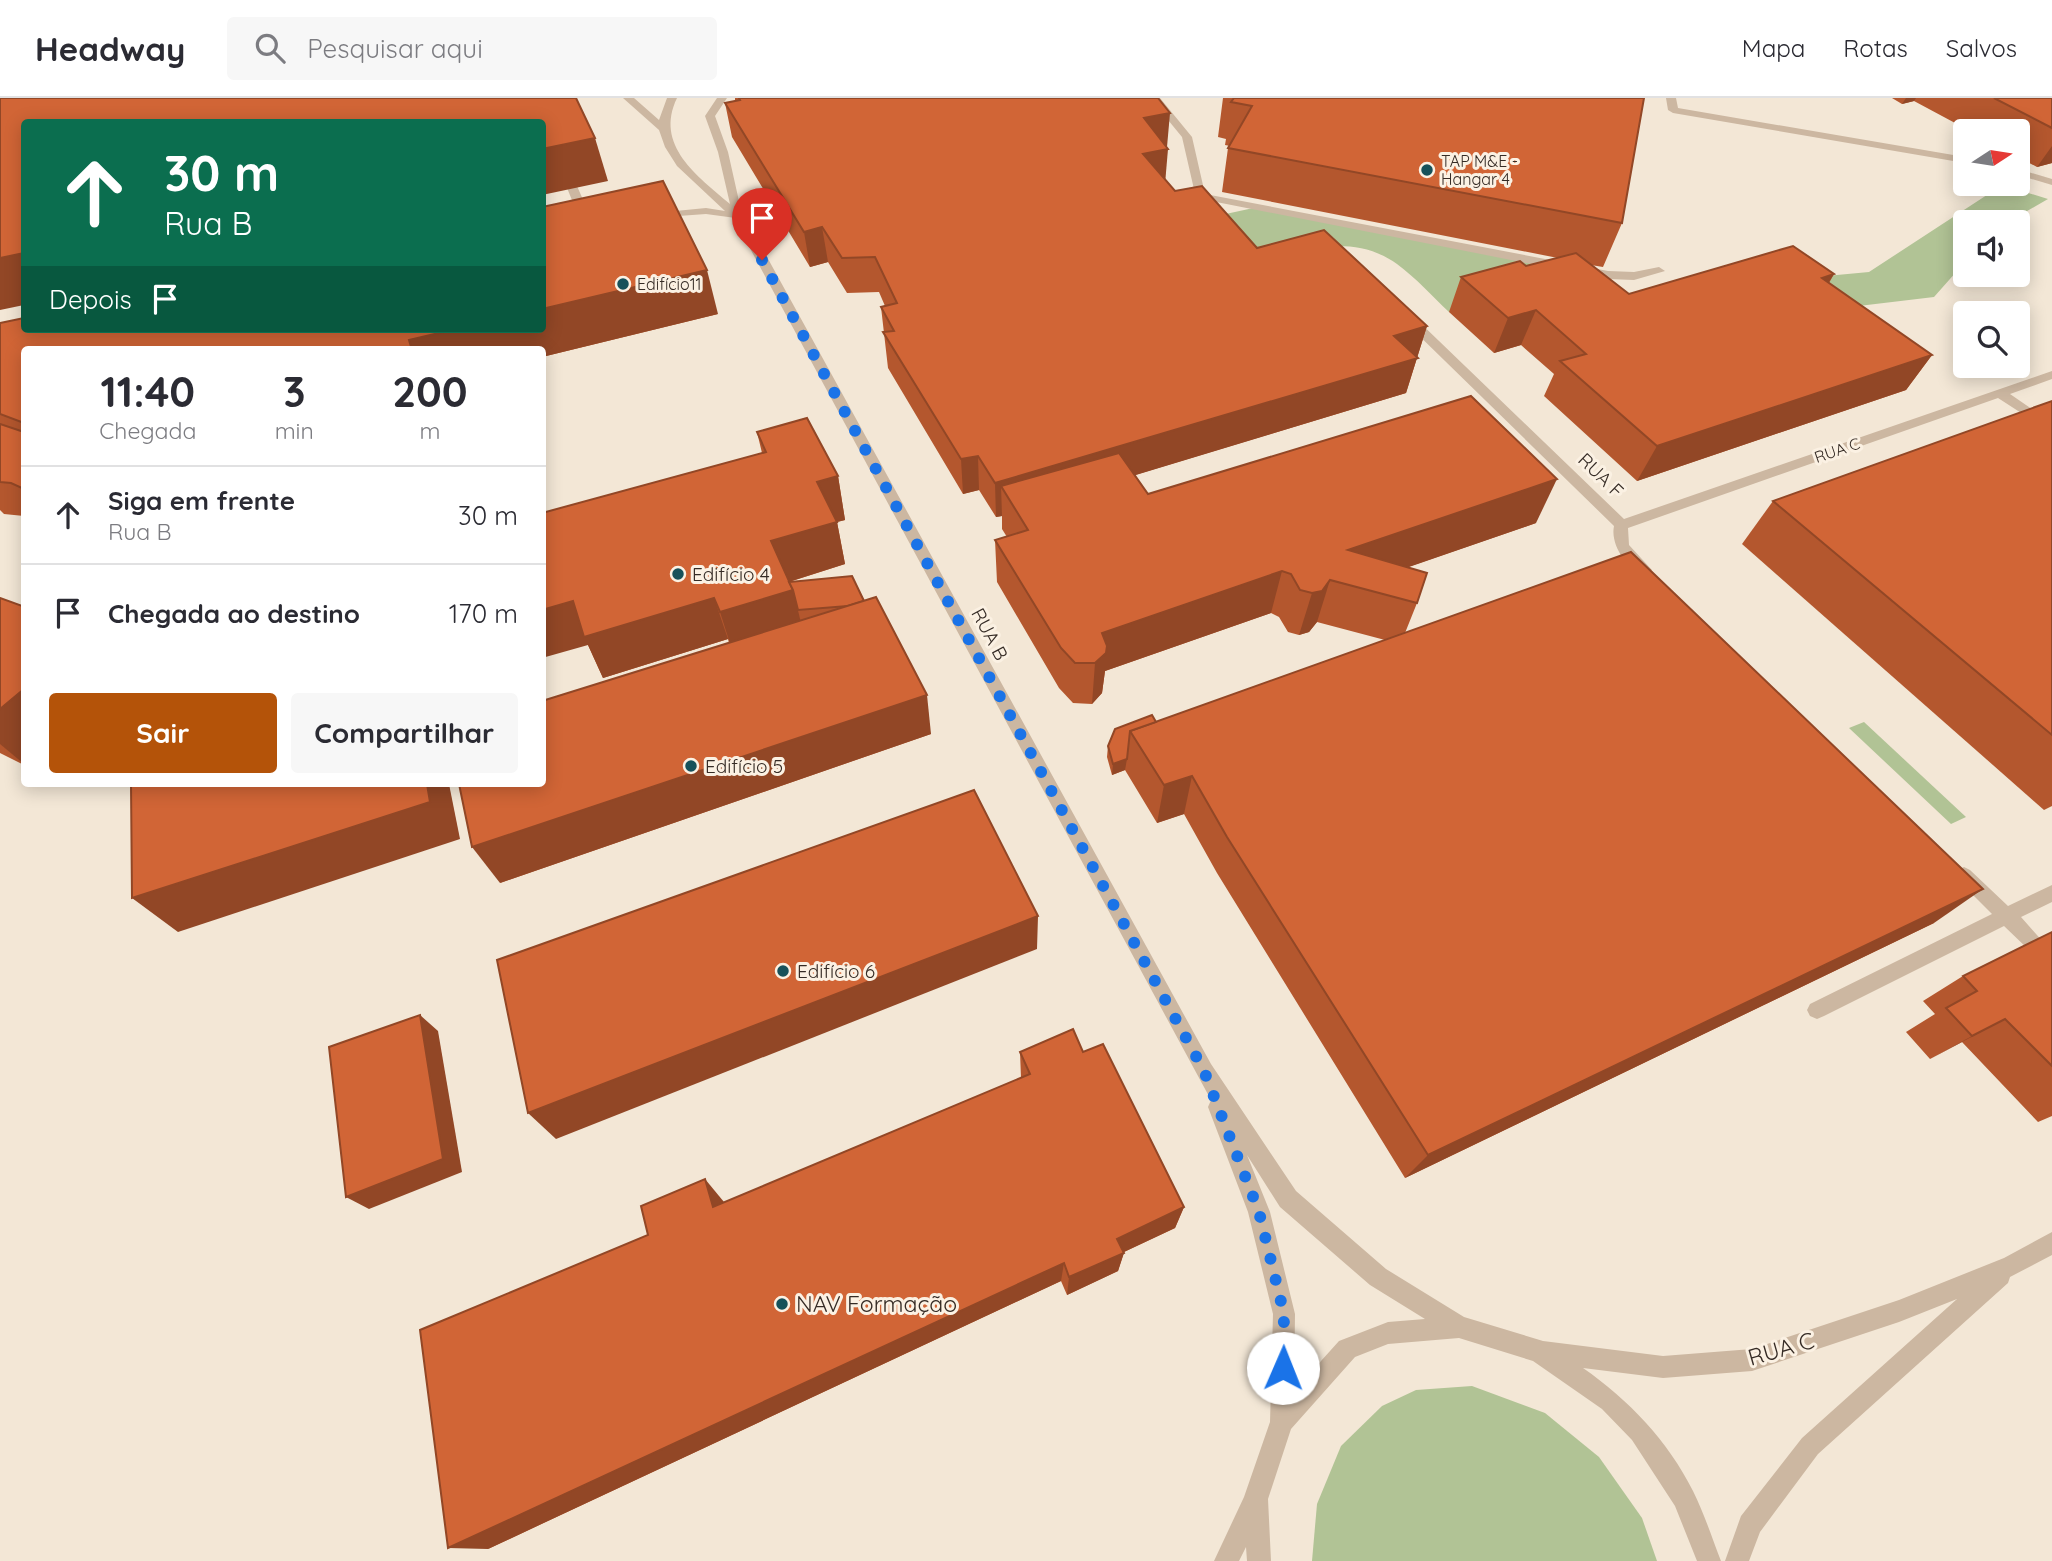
<!DOCTYPE html>
<html lang="pt">
<meta charset="utf-8">
<style>
body{margin:0;font-family:Quicksand,sans-serif;background:#f7f7f7;color:#2b2b33;height:100vh;display:flex;flex-direction:column;font-size:26px;white-space:nowrap}
*{box-sizing:border-box;margin:0}
p{font-size:23px;color:#7c7c81}
.icon{flex:none;width:38px;height:38px;fill:none;stroke:currentColor;stroke-width:2;stroke-linecap:round;stroke-linejoin:round}
.map{position:relative;flex:1;overflow:hidden}
.sheet{position:absolute;left:21px;top:248px;width:525px;height:441px;display:flex;flex-direction:column;background:#fff;border-radius:7px;box-shadow:0 4px 18px #0003}
.sheet>*{flex:none}
.top-card{position:absolute;left:21px;top:21px;width:525px;height:214px;border-radius:7px;box-shadow:0 4px 18px #0003;background:#0b6e4f;color:#fff;overflow:hidden}
.needle{width:46px;rotate:78deg}
.fabs{position:absolute;left:1953px;top:21px;display:grid;gap:14px}
.fabs a{display:grid;place-items:center;width:77px;height:77px;border-radius:7px;background:#fff;box-shadow:0 4px 18px #0003;font-size:35px}
.pin{position:absolute;display:grid;place-items:center;width:60px;height:60px;color:#fff;margin:-72px -30px;border-radius:50% 50% 50% 0;rotate:-45deg;box-shadow:0 0 7px #0007}
.pin .icon{rotate:45deg}
.me{position:absolute;width:77px;margin:-38px;rotate:1deg;stroke-linejoin:round;filter:drop-shadow(0 0 5px #0008)}
.turn{display:flex;align-items:center;gap:24px;height:147px;padding:0 28px;font-size:32px}
.turn .icon{width:91px;height:91px;stroke-width:2.5}
.turn b{display:block;font-size:49px;line-height:60px}
.then{display:flex;align-items:center;height:66px;padding:0 28px;background:#0003;gap:14px;font-size:26px}
.eta{display:flex;justify-content:space-evenly;align-items:center;height:119px;text-align:center}
.eta b{font-size:42px;font-weight:700;line-height:49px}
.button{display:flex;gap:14px;margin-top:auto;padding:14px 28px}
.button a{flex:1;height:80px;border-radius:7px;background:#b45309;color:#fff;font-size:28px;font-weight:700;line-height:80px;text-align:center}
.button a+a{background:#f7f7f7;color:#2b2b33}
ul{padding:0;list-style:none}
li{display:flex;align-items:center;gap:21px;height:98px;padding:0 28px;border-top:2px solid #e1e1e2}
li div{flex:1}
li b{display:block;font-size:26px}
li em{font-style:normal}
header{display:flex;align-items:center;gap:42px;box-sizing:border-box;height:98px;padding:0 35px;background:#fff;border-bottom:2px solid #e1e1e2}
header strong{font-size:33px}
nav{display:flex;gap:38px;margin-inline-start:auto;font-size:24px}
.search{width:490px;height:63px;background:#f7f7f7;display:flex;align-items:center;gap:18px;box-sizing:border-box;padding:0 24px;border-radius:7px;color:#7c7c81;font-size:26px}
.map>svg:first-child{display:block}
.green{fill:#b1c395}
.lines{fill:none;stroke-linecap:round;stroke-linejoin:round}
.service{fill:#ccb7a1;fill-rule:evenodd}
.minor{fill:#ccb7a1;fill-rule:evenodd}
.wall{fill:#b4572e}
.shaded-wall{fill:#924726}
.building{fill:#d16536;stroke:#924726;stroke-width:2}
.route{stroke:#1a73e8;stroke-width:12;stroke-dasharray:0 21.6}
.poi-dot{fill:#17515a;stroke:#fbf1e3;stroke-width:2.5}
.labels{text-anchor:middle;stroke-width:6;stroke-linejoin:round;paint-order:stroke}
.far-poi-label{font-size:16px;fill:#352b25;stroke:#fbf1e3;text-anchor:start}
.far-street-label{font-size:16px;fill:#352b25;stroke:#fbf1e3}
.street-label{font-size:19px;fill:#352b25;stroke:#fbf1e3}
.poi-label{font-size:19px;fill:#352b25;stroke:#fbf1e3;text-anchor:start}
.near-poi-label{font-size:23px;fill:#352b25;stroke:#fbf1e3;text-anchor:start}
.near-street-label{font-size:23px;fill:#352b25;stroke:#fbf1e3}
</style>
<header>
<strong>Headway</strong>
<div class="search"><svg class="icon" aria-label="search" viewBox="0 0 24 24"><circle cx="10" cy="10" r="6"/><path d="M15 15l6 6"/></svg>Pesquisar aqui</div>
<nav><a>Mapa</a><a>Rotas</a><a>Salvos</a></nav>
</header>
<div class="map">
<svg width="2052" height="1463" viewBox="0 0 2052 1463">
<rect width="100%" height="100%" fill="#f3e7d6"/>
<g class="green">
<polygon points="1999,86 2048,101 2008,124 1965,124 1965,164 1934,199 1800,215 1773,183 1869,174 1993,93"/>
<path d="M1258 109 1592 175 1449 214C1432 198 1416 180 1397 166 1348 131 1290 156 1236 168L1198 122Z"/>
<polygon points="1864,624 1966,719 1951,726 1849,630"/>
<polygon points="1472,1288 1545,1315 1599,1359 1642,1420 1657,1463 1312,1463 1317,1406 1341,1348 1382,1308 1416,1292"/>
</g>
<g class="lines">
<g class="service">
<path d="M623 0H634L659 22 667 0H677C654 47 697 78 730 106L718 54 705 18 717 0H727L715 18 728 54 743 121 706 116 651 120V116L655 115 706 110 725 113 677 68 665 49 659 32Z"/>
<polygon points="1150,0 1160,0 1192,39 1205,96 1608,173 1634,174 1659,169 1665,173 1634,182 1608,181 1196,100 1182,39"/>
<polygon points="1666,0 1676,0 1678,10 1965,59 1965,65 1673,15 1668,12"/>
<polygon points="564,67 569,70 592,122 590,124 580,122 559,70"/>
<polygon points="2018,71 2052,81 2052,87 2018,77"/>
<path d="M1404 217H1412L1624 421 2052 273V281L2010 296 2052 325V335L1998 300 1628 430 1629 447 1652 472 1645 477C1627 472 1610 447 1614 428L1404 223Z"/>
<polygon points="1964,769 1970,772 2008,808 2052,787 2052,804 2021,819 2045,846 2043,852 2036,854 2029,852 2004,828 1824,918 1817,921 1810,918 1807,912 1810,906 1992,816 1958,782 1955,777 1958,772"/>
</g>
<path class="minor" d="M735 117 745 119 1211 966 1296 1093 1386 1171 1464 1219 1543 1243 1663 1258 1752 1251 1899 1202 2004 1160 2052 1134V1157L2010 1179 2008 1185 1818 1356 1760 1434 1749 1463H1725L1741 1418 1802 1340 1957 1201 1899 1224 1752 1273 1663 1280 1583 1270C1629 1302 1668 1343 1693 1393 1704 1415 1712 1440 1721 1463H1697L1675 1408 1632 1342 1602 1311 1533 1263 1459 1240 1388 1246 1355 1259 1291 1331 1268 1401 1271 1463H1247L1246 1449 1239 1463H1214L1244 1399 1270 1324 1273 1216 1248 1114 1208 1009 1211 1002 733 119ZM1247 1057 1280 1109 1370 1187 1425 1221 1388 1224 1339 1243 1294 1293 1295 1216 1270 1114Z"/>
</g>
<g class="wall">
<polygon points="735,0 1158,0 1166,49 1165,81 1175,93 1257,150 1427,228 1406,295 1135,377 1148,396 1536,425 1408,469 1417,505 1405,535 1934,825 1405,1080 1217,775 1184,716 1157,725 1125,672 1112,677 1107,659 1108,648 1115,631 1156,624 1385,542 1317,524 1309,534 1299,537 1288,534 1279,519 1271,515 1105,573 1102,595 1092,606 1073,605 1059,590 997,484 995,442 1007,439 1002,431 1002,418 996,419 979,392 963,396 888,270 881,209 885,208 879,194 847,195 828,164 810,169 732,39 725,5 735,3"/>
<polygon points="1223,0 1644,0 1622,125 1603,169 1591,167 1629,196 1834,176 1829,185 1932,257 1906,292 1637,383 1544,298 1554,276 1521,247 1494,255 1449,214 1461,179 1526,168 1558,160 1222,94 1228,50 1230,48 1225,47 1226,41 1218,39"/>
<polygon points="1892,0 2052,0 2052,65 2037,69 2018,59 2018,33 1970,33 1914,3 1902,6"/>
<polygon points="718,216 542,259 542,252 24,252 24,418 4,416 0,412 0,225"/>
<polygon points="2052,303 2052,708 2044,712 1742,446 1773,403"/>
<polygon points="757,334 838,378 845,422 837,424 845,466 789,484 852,478 931,636 500,785 729,545 728,541 603,580 588,547 762,355"/>
<polygon points="0,500 22,508 24,507 24,667 0,655"/>
<polygon points="2052,834 2052,1018 2038,1024 1962,944 1930,961 1906,934 1935,916 1923,903 1963,878"/>
<polygon points="1020,954 1083,954 1184,1109 1175,1130 1124,1154 1118,1173 1067,1197 1061,1183 488,1451 648,1137 1021,980"/>
</g>
<g class="shaded-wall">
<polygon points="1906,0 1916,0 1914,3 1902,6"/>
<polygon points="1170,15 1167,49 1144,20"/>
<polygon points="595,40 608,83 542,97 542,51"/>
<polygon points="2052,48 2052,65 2037,69"/>
<polygon points="1168,51 1165,86 1143,56"/>
<polygon points="822,129 828,164 810,169 804,134"/>
<polygon points="24,155 24,207 0,212 0,160"/>
<polygon points="707,172 718,216 542,259 542,252 412,252 409,242 456,231 542,231 542,211"/>
<polygon points="1834,176 1812,211 1822,180"/>
<polygon points="1536,212 1521,247 1494,255 1508,220"/>
<polygon points="1427,228 1406,295 1017,413 1001,388 1002,418 996,419 995,385 1394,238"/>
<polygon points="1932,257 1906,292 1637,383 1657,348"/>
<polygon points="978,358 979,392 963,396 961,361"/>
<polygon points="838,378 845,422 837,424 845,466 782,486 771,443 817,384"/>
<polygon points="1557,381 1536,425 1354,488 1348,452"/>
<polygon points="1282,473 1271,515 1105,573 1102,595 1092,606 1095,565 1102,535"/>
<polygon points="1330,482 1317,524 1309,534 1299,537 1312,495"/>
<polygon points="793,492 803,533 733,555 720,514"/>
<polygon points="714,500 728,541 603,580 588,547 542,560 542,512 573,503"/>
<polygon points="24,591 24,666 0,646 0,611"/>
<polygon points="927,597 931,636 500,785 472,749"/>
<polygon points="1127,661 1125,672 1112,677 1113,666"/>
<polygon points="1192,678 1184,716 1157,725 1164,687"/>
<polygon points="427,686 449,686 460,741 178,834 132,800"/>
<polygon points="1983,791 1934,825 1405,1080 1428,1057"/>
<polygon points="1038,818 1037,851 556,1041 528,1015"/>
<polygon points="420,917 438,933 462,1074 369,1111 346,1099"/>
<polygon points="2005,921 1962,944 1930,961 1972,938"/>
<polygon points="705,1081 724,1104 732,1131 713,1109"/>
<polygon points="1184,1109 1175,1130 1111,1160 1117,1141"/>
<polygon points="1124,1155 1118,1173 1067,1197 1069,1179"/>
<polygon points="1064,1165 1061,1183 488,1451 448,1450"/>
</g>
<g class="building">
<polygon points="0,0 576,0 595,40 542,51 542,24 24,24 24,155 0,160"/>
<polygon points="739,0 1158,0 1170,15 1144,20 1168,51 1143,56 1175,93 1202,88 1257,150 1324,132 1427,228 1394,238 1418,260 995,385 978,358 961,361 883,234 894,233 881,209 897,205 875,159 842,160 822,129 804,134 725,5 740,2"/>
<polygon points="1234,0 1644,0 1622,125 1228,50 1252,8 1231,4"/>
<polygon points="1994,0 2052,0 2052,30"/>
<polygon points="663,83 707,172 542,211 542,109"/>
<polygon points="1793,148 1834,176 1822,180 1932,257 1657,348 1560,263 1586,256 1536,212 1508,220 1461,179 1520,163 1526,168 1576,155 1629,196"/>
<polygon points="24,220 24,231 456,231 409,242 412,252 24,252 24,325 0,316 0,225"/>
<polygon points="1471,298 1557,381 1348,452 1427,475 1417,505 1330,482 1322,493 1312,495 1300,492 1291,476 1282,473 1102,535 1107,548 1106,555 1095,565 1075,565 1061,550 995,442 1028,432 1001,388 1119,355 1148,396"/>
<polygon points="2052,303 2052,637 1773,403"/>
<polygon points="807,320 838,378 817,384 837,424 771,443 793,492 720,514 714,500 584,539 573,503 542,512 542,415 766,354 757,334"/>
<polygon points="0,326 24,334 24,391 11,385 0,384"/>
<polygon points="1631,454 1983,791 1428,1057 1227,739 1192,678 1164,687 1130,633"/>
<polygon points="852,478 864,503 848,508 798,512 793,492 789,484"/>
<polygon points="876,499 927,597 472,749 459,686 542,686 542,603"/>
<polygon points="0,500 22,508 24,507 24,591 0,611"/>
<polygon points="1152,617 1156,624 1130,633 1127,661 1113,666 1108,648 1115,631"/>
<polygon points="131,686 427,686 430,704 132,800"/>
<polygon points="974,692 1038,818 528,1015 497,862"/>
<polygon points="2052,834 2052,968 2005,921 1972,938 1946,910 1977,893 1963,878"/>
<polygon points="420,917 443,1061 346,1099 329,949"/>
<polygon points="1073,931 1083,954 1103,946 1184,1109 1117,1141 1124,1155 1069,1179 1064,1165 448,1450 420,1232 648,1137 641,1108 705,1081 713,1109 1030,976 1020,954"/>
</g>
<g class="lines">
<polyline class="route" points="762,162 1204,973 1259,1114 1284,1216 1283,1270"/>
</g>
<g class="poi-dot">
<circle cx="1427" cy="72" r="7"/>
<circle cx="623" cy="186" r="7"/>
<circle cx="678" cy="476" r="7"/>
<circle cx="691" cy="668" r="7"/>
<circle cx="783" cy="873" r="7"/>
<circle cx="782" cy="1206" r="7"/>
</g>
<g class="labels">
<g class="far-poi-label">
<text x="1441" y="69">TAP M&amp;E -<tspan x="1441" dy="18">Hangar 4</tspan></text>
<text x="637" y="192">Edifício11</text>
</g>
<g class="far-street-label">
<text transform="translate(1837 352) rotate(-19)" y="6">RUA C</text>
</g>
<g class="street-label">
<text transform="translate(1601 377) rotate(44)" y="7">RUA F</text>
<text transform="translate(990 536) rotate(62)" y="7">RUA B</text>
</g>
<g class="poi-label">
<text x="692" y="483">Edifício 4</text>
<text x="705" y="675">Edifício 5</text>
<text x="797" y="880">Edifício 6</text>
</g>
<g class="near-poi-label">
<text x="796" y="1214">NAV Formação</text>
</g>
<g class="near-street-label">
<text transform="translate(1781 1251) rotate(-16)" y="8">RUA C</text>
</g>
</g>
</svg>
<div class="fabs">
<a><svg class="needle" viewBox="-14 -14 28 28"><path d="M0-13l5 13h-10z" fill="#e53935"/><path d="M0 13l5-13h-10z" fill="#7c7c81"/></svg></a>
<a><svg class="icon" aria-label="sound" viewBox="0 0 24 24"><path d="M4 9h4l5-4v14l-5-4H4zM17 9q2 3 0 6"/></svg></a>
<a><svg class="icon" aria-label="search" viewBox="0 0 24 24"><circle cx="10" cy="10" r="6"/><path d="M15 15l6 6"/></svg></a>
</div>
<div class="pin" style="left:762px;top:162px;background:#d93025"><svg class="icon" aria-label="arrive" viewBox="0 0 24 24"><path d="M6 21V4h12l-3 4 3 4H6"/></svg></div>
<svg class="me" style="left:1283px;top:1270px" viewBox="-20 -20 40 40"><circle r="19" fill="#fff"/><path d="M0-13L10 11 0 6-10 11z" fill="#1a73e8"/></svg>
<div class="top-card">
<div class="turn"><svg class="icon" aria-label="ahead" viewBox="0 0 24 24"><path d="M12 20V5M6 11l6-6 6 6"/></svg><div><b>30 m</b>Rua B</div></div>
<div class="then">Depois<svg class="icon" aria-label="arrive" viewBox="0 0 24 24"><path d="M6 21V4h12l-3 4 3 4H6"/></svg></div>
</div>
<section class="sheet">
<div class="eta">
<div><b>11:40</b><p>Chegada</p></div>
<div><b>3</b><p>min</p></div>
<div><b>200</b><p>m</p></div>
</div>
<ul>
<li><svg class="icon" aria-label="ahead" viewBox="0 0 24 24"><path d="M12 20V5M6 11l6-6 6 6"/></svg><div><b>Siga em frente</b><p>Rua B</p></div><em>30 m</em></li>
<li><svg class="icon" aria-label="arrive" viewBox="0 0 24 24"><path d="M6 21V4h12l-3 4 3 4H6"/></svg><div><b>Chegada ao destino</b></div><em>170 m</em></li>
</ul>
<div class="button"><a>Sair</a><a>Compartilhar</a></div>
</section>
</div>
